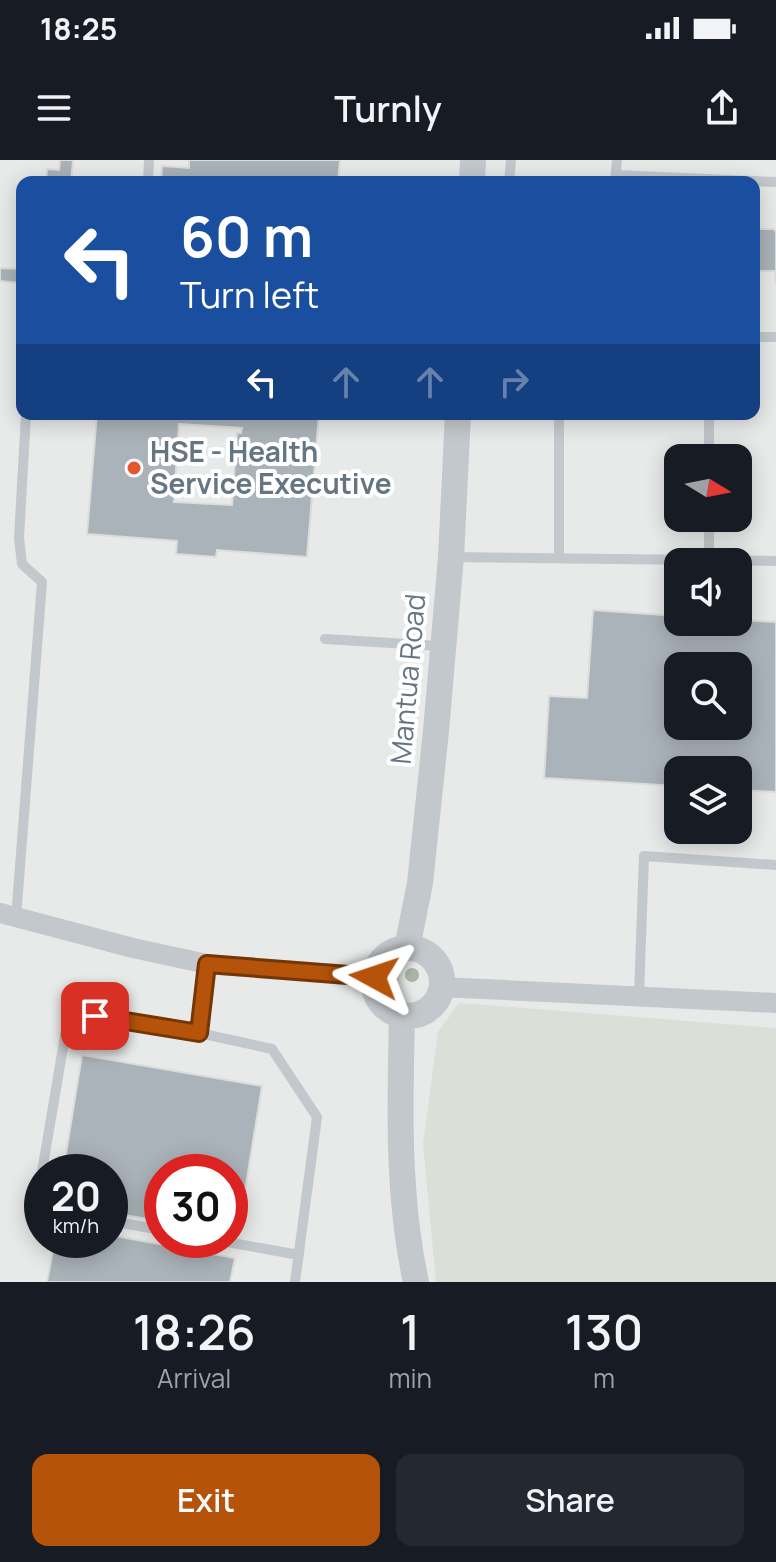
<!DOCTYPE html>
<style>
body{margin:0;font-family:Manrope,sans-serif;background:#242831;color:#f1f3f6;height:100vh;display:flex;flex-direction:column;font-size:30px;white-space:nowrap}
*{box-sizing:border-box;margin:0}
p{font-size:26px;color:#9ea1a6}
.icon{flex:none;width:44px;height:44px;fill:none;stroke:currentColor;stroke-width:2;stroke-linecap:round;stroke-linejoin:round}
.map{position:relative;height:1122px;overflow:hidden}
.side{display:flex;flex-direction:column;background:#171b24;flex:1}
.side>*{flex:none}
.guide{position:absolute;left:16px;top:16px;width:744px;height:244px;border-radius:16px;box-shadow:0 4px 20px #0003;background:#1a4fa0;color:#fff;overflow:hidden}
.needle{width:52px;rotate:100deg}
.fabs{position:absolute;left:664px;top:284px;display:grid;gap:16px}
.fabs a{display:grid;place-items:center;width:88px;height:88px;border-radius:16px;background:#171b24;box-shadow:0 4px 20px #0003;font-size:40px}
.speed{position:absolute;left:24px;top:994px;display:flex;gap:16px;font-size:40px;font-weight:700;text-align:center}
.speed>*{display:grid;place-content:center;width:104px;height:104px;border-radius:50%;background:#171b24;box-shadow:0 4px 20px #0003;line-height:1}
.speed small{font-size:20px;font-weight:400}
.speed .limit{border:12px solid #d22;background:#fff;color:#111}
.pin{position:absolute;display:grid;place-items:center;width:68px;height:68px;color:#fff;margin:-34px;border-radius:16px;box-shadow:0 4px 12px #0006}
.me{position:absolute;width:88px;margin:-44px;rotate:275deg;stroke-linejoin:round;filter:drop-shadow(0 0 6px #0008)}
.turn{display:flex;align-items:center;gap:28px;height:168px;padding:0 32px;font-size:36px}
.turn .icon{width:104px;height:104px;stroke-width:2.5}
.turn b{display:block;font-size:56px;line-height:68px}
.lanes{display:flex;align-items:center;height:76px;padding:0 32px;background:#0003;justify-content:center;gap:40px;direction:ltr}
.lanes .off{opacity:.35}
.eta{display:flex;justify-content:space-evenly;align-items:center;height:136px;text-align:center}
.eta b{font-size:48px;font-weight:600;line-height:56px}
.primary-button{display:flex;gap:16px;margin-top:auto;padding:16px 32px}
.primary-button a{flex:1;height:92px;border-radius:16px;background:#b45309;color:#fff;font-size:32px;font-weight:600;line-height:92px;text-align:center}
.primary-button a+a{background:#242831;color:#f1f3f6}
.status{display:flex;justify-content:space-between;align-items:center;height:56px;padding:0 40px;background:#171b24;direction:ltr}
.status svg{height:22px;fill:currentColor}
header{display:flex;justify-content:space-between;align-items:center;height:104px;padding:0 32px;background:#171b24;font-size:36px;font-weight:600}
.map>svg:first-child{display:block}
.built{fill:#e8e9e9;fill-rule:evenodd}
.green{fill:#dadfd7}
.building{fill:#aab3b9;stroke:#dcdcda;stroke-width:2;fill-rule:evenodd}
.lines{fill:none;stroke-linecap:round;stroke-linejoin:round}
.service{stroke:#c3c8cc;stroke-width:10}
.minor{stroke:#c3c8cc;stroke-width:20}
.tertiary{stroke:#c3c8cc;stroke-width:26}
.tree{fill:#aab4a7}
.route-casing{stroke:#753606;stroke-width:20}
.route{stroke:#b45309;stroke-width:14}
.poi-dot{fill:#e4572e;stroke:#fff;stroke-width:3}
.labels{text-anchor:middle;stroke-width:8;stroke-linejoin:round;paint-order:stroke}
.poi-label{font-size:28px;font-weight:bold;fill:#657683;stroke:#fff;text-anchor:start}
.street-label{font-size:28px;fill:#657683;stroke:#fff}
</style>
<div class="status"><b>18:25</b><svg viewBox="0 0 49 12"><path d="M0 12V9h3v3zM5 12V6h3v6zM10 12V3h3v9zM15 12V0h3v12zM26 1h20v11H26zM47 4h2v5h-2z"/></svg></div>
<header><svg class="icon" aria-label="menu" viewBox="0 0 24 24"><path d="M4 6h16M4 12h16M4 18h16"/></svg>Turnly<svg class="icon" aria-label="share" viewBox="0 0 24 24"><path d="M12 15V3M7 8l5-5 5 5M5 13v7h14v-7"/></svg></header>
<div class="map">
<svg width="776" height="1122" viewBox="0 0 776 1122">
<rect width="100%" height="100%" fill="#fafaf8"/>
<path class="built" d="M0 0H776V1122H0ZM22 22H754V254H22ZM678 298H738V358H678ZM678 402H738V462H678ZM678 506H738V566H678ZM678 610H738V670H678ZM42 1012H110V1080H42ZM162 1012H230V1080H162Z"/>
<polygon class="green" points="459,843 776,868 776,1122 436,1122 423,984 438,872"/>
<g class="building">
<polygon points="60,0 73,0 71,22 46,22 47,9 59,10"/>
<polygon points="189,0 340,0 338,21 161,22 162,6 189,8"/>
<rect x="754" y="66" width="2" height="67"/>
<polygon points="758,69 774,69 776,72 776,125 775,111 758,111"/>
<polygon points="0,108 20,109 19,123 0,121"/>
<path d="M97 254H319L307 397 217 390 216 397 176 394 177 381 87 374ZM179 264 242 268 241 273H237L232 345 174 342Z"/>
<path d="M593 450 678 456V462H738V460L776 462V632L738 630V610H678V626L544 618 549 536 587 538ZM678 506H738V566H678Z"/>
<polygon points="82,895 262,926 238,1074 230,1073 230,1012 162,1012 162,1061 110,1053 110,1012 63,1012"/>
<polygon points="110,1075 235,1098 230,1122 47,1122 55,1080 110,1080"/>
</g>
<g class="lines">
<g class="service">
<polyline points="616,15 776,22"/>
<polyline points="148,22 149,0"/>
<polyline points="509,22 511,0"/>
<polyline points="615,22 617,0"/>
<polyline points="754,177 776,177"/>
<polyline points="709,254 709,298"/>
<polyline points="709,358 709,400"/>
<polyline points="451,397 776,401"/>
<polyline points="559,398 559,254"/>
<polyline points="325,479 441,486"/>
<polyline points="16,758 42,422 22,404 19,378 26,254"/>
<polyline points="639,835 644,696 776,705"/>
<polyline points="199,873 207,804"/>
<polyline points="42,1048 36,1047 69,852 199,873 272,889 317,957 295,1122"/>
<polyline points="110,1061 162,1070"/>
<polyline points="216,1080 299,1095"/>
</g>
<g class="minor">
<polyline points="0,753 133,788 207,804 374,817"/>
<polyline points="441,827 776,843"/>
</g>
<g class="tertiary">
<polyline points="472,22 473,0"/>
<polyline points="407,788 420,723 436,571 451,397 458,254"/>
<circle cx="408" cy="822" r="34"/>
<path d="M402 856C400 944 397 1035 416 1122"/>
</g>
</g>
<circle class="tree" cx="412" cy="815" r="7"/>
<g class="lines">
<defs>
<polyline id="route" points="95,856 199,873 207,804 374,817"/>
</defs>
<use href="#route" class="route-casing"/>
<use href="#route" class="route"/>
</g>
<circle class="poi-dot" cx="134" cy="308" r="8"/>
<g class="labels">
<g class="poi-label">
<text x="150" y="302">HSE - Health<tspan x="150" dy="32">Service Executive</tspan></text>
</g>
<g class="street-label">
<text transform="translate(408 519) rotate(-85)" y="10">Mantua Road</text>
</g>
</g>
</svg>
<div class="fabs">
<a><svg class="needle" viewBox="-14 -14 28 28"><path d="M0-13l5 13h-10z" fill="#e53935"/><path d="M0 13l5-13h-10z" fill="#9ea1a6"/></svg></a>
<a><svg class="icon" aria-label="sound" viewBox="0 0 24 24"><path d="M4 9h4l5-4v14l-5-4H4zM17 9q2 3 0 6"/></svg></a>
<a><svg class="icon" aria-label="search" viewBox="0 0 24 24"><circle cx="10" cy="10" r="6"/><path d="M15 15l6 6"/></svg></a>
<a><svg class="icon" aria-label="layers" viewBox="0 0 24 24"><path d="M12 4l9 5-9 5-9-5zM3 14l9 5 9-5"/></svg></a>
</div>
<div class="speed"><div>20<small>km/h</small></div><div class="limit">30</div></div>
<div class="pin" style="left:95px;top:856px;background:#d93025"><svg class="icon" aria-label="arrive" viewBox="0 0 24 24"><path d="M6 21V4h12l-3 4 3 4H6"/></svg></div>
<svg class="me" style="left:374px;top:817px" viewBox="-20 -20 40 40"><path d="M0-17L14 15 0 8-14 15z" fill="#b45309" stroke="#fff" stroke-width="4"/></svg>
<div class="guide">
<div class="turn"><svg class="icon" aria-label="left" viewBox="0 0 24 24"><path d="M17 20v-9H6M10 6l-5 5 5 5"/></svg><div><b>60 m</b>Turn left</div></div>
<div class="lanes"><svg class="icon" aria-label="left" viewBox="0 0 24 24"><path d="M17 20v-9H6M10 6l-5 5 5 5"/></svg><svg class="icon off" aria-label="ahead" viewBox="0 0 24 24"><path d="M12 20V5M6 11l6-6 6 6"/></svg><svg class="icon off" aria-label="ahead" viewBox="0 0 24 24"><path d="M12 20V5M6 11l6-6 6 6"/></svg><svg class="icon off" aria-label="right" viewBox="0 0 24 24"><path d="M7 20v-9h11M14 6l5 5-5 5"/></svg></div>
</div>
</div>
<section class="side">
<div class="eta">
<div><b>18:26</b><p>Arrival</p></div>
<div><b>1</b><p>min</p></div>
<div><b>130</b><p>m</p></div>
</div>
<div class="primary-button"><a>Exit</a><a>Share</a></div>
</section>
